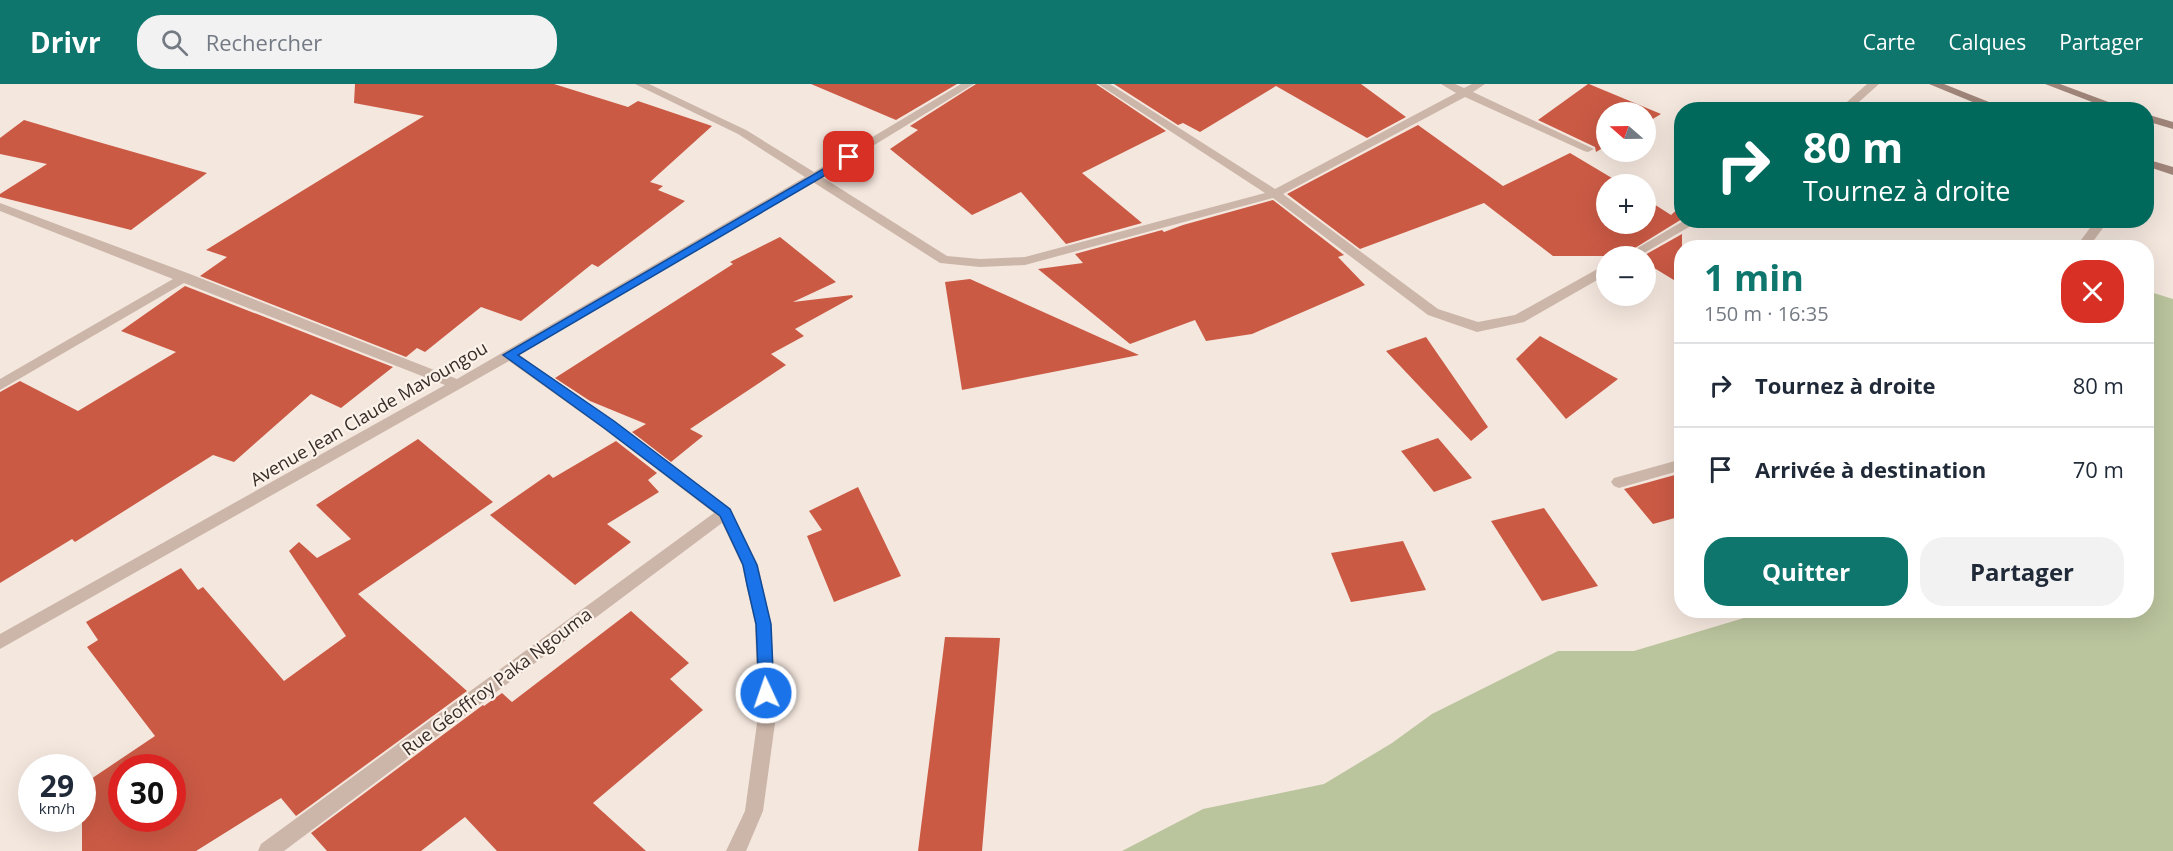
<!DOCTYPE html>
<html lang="fr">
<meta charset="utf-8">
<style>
body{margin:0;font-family:"Open Sans",sans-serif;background:#f2f2f3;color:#1f2937;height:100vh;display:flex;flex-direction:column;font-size:22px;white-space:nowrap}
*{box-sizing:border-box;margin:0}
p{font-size:20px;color:#747a83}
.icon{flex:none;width:33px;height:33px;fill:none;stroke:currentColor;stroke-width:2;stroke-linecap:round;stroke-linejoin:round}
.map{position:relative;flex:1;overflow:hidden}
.sheet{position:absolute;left:1674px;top:156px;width:480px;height:378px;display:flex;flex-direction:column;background:#fff;border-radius:24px;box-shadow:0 6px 24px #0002}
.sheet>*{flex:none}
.hud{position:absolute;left:1674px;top:18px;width:480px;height:126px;border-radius:24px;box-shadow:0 6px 24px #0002;background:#00695c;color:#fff;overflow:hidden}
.needle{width:39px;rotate:290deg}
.controls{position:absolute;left:1596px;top:18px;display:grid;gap:12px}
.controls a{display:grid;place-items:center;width:60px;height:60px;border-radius:50%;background:#fff;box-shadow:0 6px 24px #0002;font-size:30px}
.speed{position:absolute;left:18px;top:670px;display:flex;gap:12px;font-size:30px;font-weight:700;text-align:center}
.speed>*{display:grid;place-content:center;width:78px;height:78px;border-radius:50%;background:#fff;box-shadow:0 6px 24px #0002;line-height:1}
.speed small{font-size:15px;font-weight:400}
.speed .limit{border:9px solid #d22;background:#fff;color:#111}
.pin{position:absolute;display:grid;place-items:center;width:51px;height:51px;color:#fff;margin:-26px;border-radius:12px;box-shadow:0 3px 9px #0006}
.me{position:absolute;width:66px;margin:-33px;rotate:357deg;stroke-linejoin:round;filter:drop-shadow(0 0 4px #0008)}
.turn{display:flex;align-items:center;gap:21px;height:126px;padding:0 30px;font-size:27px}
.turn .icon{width:78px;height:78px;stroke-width:2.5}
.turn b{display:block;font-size:42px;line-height:51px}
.round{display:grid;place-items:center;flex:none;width:63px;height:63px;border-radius:24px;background:#f2f2f3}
.head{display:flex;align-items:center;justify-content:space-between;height:102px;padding:0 30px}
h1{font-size:36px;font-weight:700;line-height:45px;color:#0f766e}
.action{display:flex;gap:12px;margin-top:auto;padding:12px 30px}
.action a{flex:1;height:69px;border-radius:24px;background:#0f766e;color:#fff;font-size:24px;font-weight:700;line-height:69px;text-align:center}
.action a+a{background:#f2f2f3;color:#1f2937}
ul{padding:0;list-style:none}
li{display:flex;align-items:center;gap:18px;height:84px;padding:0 30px;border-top:2px solid #e0e1e3}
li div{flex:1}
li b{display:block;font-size:22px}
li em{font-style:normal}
header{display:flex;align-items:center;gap:36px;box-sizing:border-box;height:84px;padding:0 30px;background:#0f766e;color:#fff}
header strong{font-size:28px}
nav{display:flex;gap:33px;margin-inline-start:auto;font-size:21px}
.search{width:420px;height:54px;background:#f2f2f3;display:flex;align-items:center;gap:15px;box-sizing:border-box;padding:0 21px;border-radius:24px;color:#747a83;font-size:22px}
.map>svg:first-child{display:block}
.green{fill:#bac49d}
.building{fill:#cb5a45;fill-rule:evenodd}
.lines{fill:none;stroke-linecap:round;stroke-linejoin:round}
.street{fill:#ccb6a9;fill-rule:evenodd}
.secondary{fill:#a0857a;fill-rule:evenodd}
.route{fill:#1a73e8;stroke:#114b97;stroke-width:1.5}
.labels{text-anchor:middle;stroke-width:4.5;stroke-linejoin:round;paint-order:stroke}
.street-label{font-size:18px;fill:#392d29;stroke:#fbf2ea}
</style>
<header>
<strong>Drivr</strong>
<div class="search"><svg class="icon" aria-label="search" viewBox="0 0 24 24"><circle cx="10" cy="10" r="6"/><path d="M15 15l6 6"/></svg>Rechercher</div>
<nav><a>Carte</a><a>Calques</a><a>Partager</a></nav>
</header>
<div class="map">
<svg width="2173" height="767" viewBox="0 0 2173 767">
<rect width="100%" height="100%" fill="#f4e7de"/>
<polygon class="green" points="2147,207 2173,215 2173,767 1122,767 1203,725 1324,700 1392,659 1432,630 1558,567 1634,567 1767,527 2146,526"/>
<g class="building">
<polygon points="355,0 554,0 628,23 638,17 712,42 650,98 663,102 658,106 685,117 598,183 592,180 521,237 481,223 425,268 417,264 406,273 200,192 227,173 206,166 424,32 354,19"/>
<polygon points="811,0 957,0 896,36"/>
<polygon points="976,0 1096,0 1166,47 1082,89 1142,139 1066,160 1021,108 972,131 890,65 918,46 910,42"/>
<polygon points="1114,0 1361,0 1406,33 1367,54 1276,2 1200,48 1183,39 1178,41"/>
<polygon points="1588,0 1589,0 1661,30 1646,39 1646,28 1606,28 1606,62 1596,68 1595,63 1538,36"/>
<polygon points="24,36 88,55 207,89 131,146 0,113 0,110 47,80 0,70 0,54"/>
<polygon points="1418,41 1503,102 1570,69 1622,100 1606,100 1606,140 1646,140 1646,115 1671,131 1682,121 1682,135 1622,172 1553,172 1484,119 1360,165 1287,110"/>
<polygon points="1273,116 1344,171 1338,173 1365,201 1252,250 1206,257 1195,236 1130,260 1038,185 1083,179 1075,170 1162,146 1164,148 1183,141"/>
<polygon points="1682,150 1682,201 1646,179 1646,172 1643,172"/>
<polygon points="780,153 836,198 793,218 852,211 853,213 795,245 804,252 771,270 786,281 690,345 703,352 671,378 632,348 646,340 590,317 555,294 733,180 730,178"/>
<polygon points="970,195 1139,271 962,306 945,198"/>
<polygon points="185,202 393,283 341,324 311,310 234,378 213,371 75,458 72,455 0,499 0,308 20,297 78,327 176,268 121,247"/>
<polygon points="1540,252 1618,295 1566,335 1516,275"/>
<polygon points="1426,253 1488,343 1471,357 1386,267"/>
<polygon points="1438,354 1472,394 1434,408 1401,367"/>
<path d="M418 355 493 418 358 510 467 607 296 732 281 714 196 767H82V701L155 652 87 563 98 556 86 538 181 484 198 506 203 503 284 597 346 552 289 467 299 458 317 474 351 455 316 421ZM122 684H172V735H122Z"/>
<polygon points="616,357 657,389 648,396 659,408 607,440 631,458 575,501 490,431 549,390 553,394"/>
<polygon points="1682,389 1682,432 1653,440 1624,405"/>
<polygon points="858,403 901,492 834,518 807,452 822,446 809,427"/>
<polygon points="1544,424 1598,502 1542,517 1491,437"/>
<polygon points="1403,457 1426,506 1351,518 1331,469"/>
<polygon points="631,527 689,579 670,595 703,626 593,719 646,767 497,767 465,733 421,767 327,767 311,749 483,621 484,622 502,609 512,618"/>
<polygon points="945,553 1000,554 982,767 918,767"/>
</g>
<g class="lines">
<g class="street">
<polygon points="635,0 649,0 746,46 814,88 961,0 974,0 822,93 947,172 980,175 1025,173 1265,109 1098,0 1110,0 1275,105 1456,9 1441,0 1455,0 1464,4 1472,0 1485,0 1473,8 1594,65 1588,68 1584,67 1465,13 1283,110 1438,225 1478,238 1515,231 1601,183 1606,182 1606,191 1524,238 1477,248 1428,231 1273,114 1025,181 980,183 940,179 813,98 519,271 614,337 730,425 758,481 771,540 776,632 763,727 746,767 726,767 745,727 758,632 755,540 742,481 722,439 284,767 258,767 261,760 714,429 604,345 509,277 0,565 0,550 445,301 184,199 0,306 0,295 173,195 0,127 0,119 190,190 457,295 805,93 738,50"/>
<polygon points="1867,0 1879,0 1850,26 1838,26"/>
<polygon points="1685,136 1701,136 1639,172 1624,172"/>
<polygon points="2096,136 2109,136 2088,164 2075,164"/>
<polygon points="1682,375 1682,386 1619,404 1614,402 1611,398 1614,394"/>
</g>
<g class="secondary">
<polygon points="1929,0 1944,0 2009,26 1992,26"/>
<polygon points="2045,0 2060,0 2130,26 2113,26"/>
<polygon points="2146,30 2173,38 2173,45 2146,37"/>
<polygon points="2146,75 2173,83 2173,91 2146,82"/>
</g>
</g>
<polygon class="route" points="849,70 853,71 853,75 518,271 614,337 730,425 757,481 771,540 774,609 772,614 766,616 761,614 759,609 756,540 747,501 743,481 720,432 604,344 503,271"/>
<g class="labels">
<g class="street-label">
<text transform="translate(369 330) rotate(-30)" y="6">Avenue Jean Claude Mavoungou</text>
<text transform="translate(497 598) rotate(-37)" y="6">Rue Géoffroy Paka Ngouma</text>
</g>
</g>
</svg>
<div class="controls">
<a><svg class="needle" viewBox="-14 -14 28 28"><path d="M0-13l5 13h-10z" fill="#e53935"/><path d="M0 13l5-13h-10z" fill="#747a83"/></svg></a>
<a>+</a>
<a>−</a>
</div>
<div class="speed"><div>29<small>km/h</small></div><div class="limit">30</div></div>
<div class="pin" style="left:849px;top:73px;background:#d93025"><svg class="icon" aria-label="arrive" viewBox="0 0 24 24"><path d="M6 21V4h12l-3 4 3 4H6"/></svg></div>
<svg class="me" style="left:766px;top:609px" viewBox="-20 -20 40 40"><circle r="17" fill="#1a73e8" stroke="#fff" stroke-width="3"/><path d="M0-11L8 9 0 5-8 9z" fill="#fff"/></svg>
<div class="hud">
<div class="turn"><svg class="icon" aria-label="right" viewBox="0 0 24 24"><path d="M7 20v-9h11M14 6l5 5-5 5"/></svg><div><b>80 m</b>Tournez à droite</div></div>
</div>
<section class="sheet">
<div class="head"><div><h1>1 min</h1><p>150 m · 16:35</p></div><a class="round" style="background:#d93025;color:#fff"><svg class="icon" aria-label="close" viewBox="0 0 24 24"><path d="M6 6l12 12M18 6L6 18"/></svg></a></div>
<ul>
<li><svg class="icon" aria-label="right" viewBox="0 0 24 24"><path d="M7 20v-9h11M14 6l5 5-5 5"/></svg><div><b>Tournez à droite</b></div><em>80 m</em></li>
<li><svg class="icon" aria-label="arrive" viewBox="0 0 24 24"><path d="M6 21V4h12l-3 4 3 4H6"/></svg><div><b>Arrivée à destination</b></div><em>70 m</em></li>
</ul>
<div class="action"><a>Quitter</a><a>Partager</a></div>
</section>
</div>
